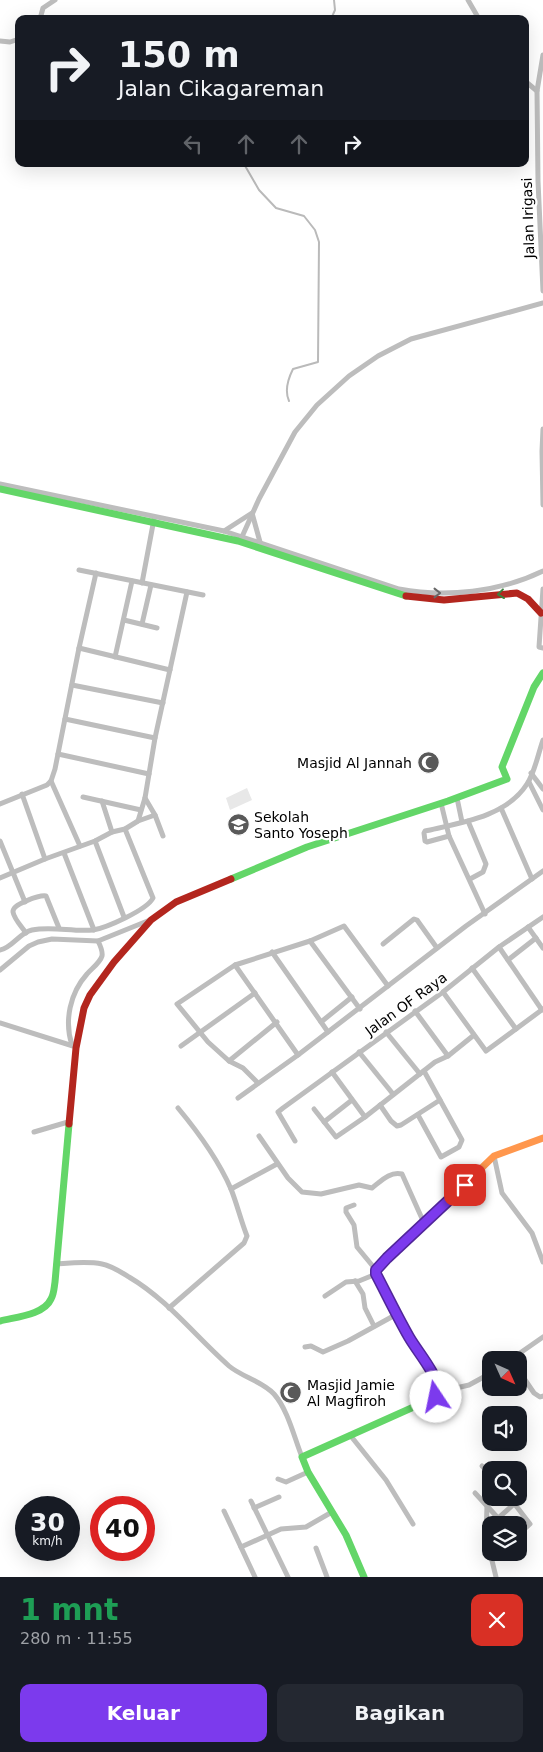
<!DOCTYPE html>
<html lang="id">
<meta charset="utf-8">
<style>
body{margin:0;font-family:"DejaVu Sans",sans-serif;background:#242831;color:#f1f3f6;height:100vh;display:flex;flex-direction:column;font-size:19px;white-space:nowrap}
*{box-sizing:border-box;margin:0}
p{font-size:16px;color:#9ea1a6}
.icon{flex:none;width:28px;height:28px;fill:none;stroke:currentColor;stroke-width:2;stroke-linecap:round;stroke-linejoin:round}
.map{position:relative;height:1577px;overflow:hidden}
.panel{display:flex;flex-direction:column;background:#171b24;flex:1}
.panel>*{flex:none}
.top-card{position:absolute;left:15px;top:15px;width:514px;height:152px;border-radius:10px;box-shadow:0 5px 20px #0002;background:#171b24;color:#f1f3f6;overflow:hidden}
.needle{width:32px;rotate:135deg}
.buttons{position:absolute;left:482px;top:1351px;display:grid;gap:10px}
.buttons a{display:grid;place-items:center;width:45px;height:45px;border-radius:10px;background:#171b24;box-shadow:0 5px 20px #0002;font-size:25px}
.speed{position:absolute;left:15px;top:1496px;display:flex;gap:10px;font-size:25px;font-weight:700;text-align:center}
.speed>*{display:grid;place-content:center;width:65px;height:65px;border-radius:50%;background:#171b24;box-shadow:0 5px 20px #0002;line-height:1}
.speed small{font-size:12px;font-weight:400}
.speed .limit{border:8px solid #d22;background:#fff;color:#111}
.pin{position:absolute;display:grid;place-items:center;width:42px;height:42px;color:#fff;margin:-21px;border-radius:10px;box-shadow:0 2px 8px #0006}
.me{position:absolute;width:55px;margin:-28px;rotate:349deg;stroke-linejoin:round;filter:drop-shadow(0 0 4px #0008)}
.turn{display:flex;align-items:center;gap:18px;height:105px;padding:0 20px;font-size:22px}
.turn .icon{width:65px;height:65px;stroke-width:2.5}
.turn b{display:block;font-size:35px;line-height:42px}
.lanes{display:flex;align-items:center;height:48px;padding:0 20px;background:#0003;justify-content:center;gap:25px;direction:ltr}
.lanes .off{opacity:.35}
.round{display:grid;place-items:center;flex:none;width:52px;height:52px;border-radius:10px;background:#242831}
.summary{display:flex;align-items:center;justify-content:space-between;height:85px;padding:0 20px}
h1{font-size:30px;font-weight:600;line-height:38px;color:#1e9e55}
.button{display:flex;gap:10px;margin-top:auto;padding:10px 20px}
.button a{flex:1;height:58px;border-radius:10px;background:#7c3aed;color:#fff;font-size:20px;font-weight:600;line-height:58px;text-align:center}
.button a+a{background:#242831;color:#f1f3f6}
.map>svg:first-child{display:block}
.green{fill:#e8e8e8}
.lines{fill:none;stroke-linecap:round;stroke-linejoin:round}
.stream{stroke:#bababa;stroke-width:2}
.street{stroke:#bdbdbd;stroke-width:5}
.fast{stroke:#63d668;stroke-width:7}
.slow{stroke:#ff974d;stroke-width:7}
.jam{stroke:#b3261e;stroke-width:7}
.oneway{stroke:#686868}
.oneway2{stroke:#3b803e}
.route-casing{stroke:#51269a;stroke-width:12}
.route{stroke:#7c3aed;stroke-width:9}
.labels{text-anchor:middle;stroke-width:4.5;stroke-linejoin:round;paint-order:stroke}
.street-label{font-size:14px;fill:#000;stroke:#fff}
.poi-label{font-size:14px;fill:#000;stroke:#fff;text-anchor:start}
</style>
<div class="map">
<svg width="543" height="1577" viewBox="0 0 543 1577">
<rect width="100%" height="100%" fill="#fff"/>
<polygon class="green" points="247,788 252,800 230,810 226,798"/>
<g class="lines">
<g class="stream">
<polyline points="331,19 335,10 334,0"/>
<path d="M244 164 259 190 276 208 304 216 315 230 319 242 318 362 293 369C288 379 284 390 289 401"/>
</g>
<g class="street">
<polyline points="468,0 479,19"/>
<polyline points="40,19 43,8 55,0"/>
<polyline points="0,41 10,42 19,39"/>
<polyline points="543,55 537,91 538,181 543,291"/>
<polyline points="525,81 537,91"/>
<polyline points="543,429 542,451 543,505"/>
<path d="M0 484 224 531 399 589C446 598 500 592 543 571"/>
<polyline points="224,531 252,513 260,542"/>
<polyline points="241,539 259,499 295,432 317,405 349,376 378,356 411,339 543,303"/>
<polyline points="79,570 203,595"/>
<polyline points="142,583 154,519"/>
<polyline points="543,589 539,647 543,648"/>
<polyline points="124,620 157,628"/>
<polyline points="142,624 151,585"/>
<polyline points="79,648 170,670"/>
<polyline points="115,657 132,581"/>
<polyline points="72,685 163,703"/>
<polyline points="65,719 155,738"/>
<polyline points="58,754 149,774"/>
<polyline points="531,773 543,789"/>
<polyline points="51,781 80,846"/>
<polyline points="529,782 543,810"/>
<polyline points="22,794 45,859"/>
<polyline points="83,797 141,810"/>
<polyline points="457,798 462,822"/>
<polyline points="102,801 112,832"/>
<polyline points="441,803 449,836 485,914"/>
<polyline points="0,804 47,785 51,781 55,769 79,648 96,573"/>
<polyline points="501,808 532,879"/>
<polyline points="155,815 163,836"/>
<polyline points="138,821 145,798 155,738 187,592"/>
<polyline points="468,821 486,864 483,872 470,879"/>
<path d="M449 836 427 842 425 841 424 833 425 831C460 823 506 817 527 784 535 772 538 754 543 740"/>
<polyline points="0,841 25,902"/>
<polyline points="95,841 124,917"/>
<polyline points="64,853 94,930"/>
<polyline points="0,878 45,859 95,841 112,832 125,829 138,821 155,815 145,798"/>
<polyline points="528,927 543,948"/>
<path d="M26 933C22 927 14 919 13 912 12 904 40 895 46 896L59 928"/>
<polyline points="310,941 360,1009"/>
<polyline points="383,944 414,919 417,920 437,948"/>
<polyline points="499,947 542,1010"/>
<path d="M0 950C12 948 19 933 32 930 52 926 73 932 93 930 106 928 147 910 153 898L125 829"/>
<polyline points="272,952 328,1032"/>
<polyline points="508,960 536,938"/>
<polyline points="235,965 298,1055"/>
<polyline points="472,968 516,1029"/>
<polyline points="0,970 29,946 38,942 52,939 98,941 150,920"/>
<polyline points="443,992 486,1051 543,1009"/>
<polyline points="415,1011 448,1056"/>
<polyline points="321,1022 352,997"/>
<polyline points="0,1023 73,1046"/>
<polyline points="386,1032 420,1074"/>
<path d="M72 1045C64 1021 70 993 87 974 91 969 100 963 102 956 103 951 100 945 98 941"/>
<polyline points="181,1046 255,993"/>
<polyline points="359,1052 393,1094"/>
<polyline points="229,1061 277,1022"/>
<polyline points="332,1072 365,1117"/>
<polyline points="258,1083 243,1068 229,1061 208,1042 177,1004 235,965 310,941 344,926 388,986"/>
<polyline points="238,1098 298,1055 466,926 543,871"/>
<polyline points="380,1105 391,1121 397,1126 401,1125 440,1100"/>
<polyline points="314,1109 336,1137 365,1117 435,1062 448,1056 474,1035"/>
<polyline points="418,1115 441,1157 459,1147 462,1140 424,1071"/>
<polyline points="324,1122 352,1100"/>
<polyline points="34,1132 68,1122"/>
<path d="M259 1136 288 1178 302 1192 321 1194 359 1185 372 1188C381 1181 390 1171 402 1174L424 1223"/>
<polyline points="295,1141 278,1112 283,1108 443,992 499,947 543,917"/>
<polyline points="494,1156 502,1193 532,1233 543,1262"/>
<polyline points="231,1189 277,1164"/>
<polyline points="354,1205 346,1208 346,1212 354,1225 357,1247 376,1270"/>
<path d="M56 1264C71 1263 87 1261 102 1264 112 1266 121 1272 129 1277 168 1300 195 1336 229 1366 242 1377 262 1381 274 1394 288 1410 294 1437 302 1457"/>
<polyline points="355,1281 363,1294 365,1308 374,1326"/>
<polyline points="325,1296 346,1282 359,1281 376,1274"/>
<path d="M169 1308 244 1243 247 1236C241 1221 237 1204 231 1189 218 1159 198 1132 178 1108"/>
<polyline points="305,1347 311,1346 323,1352 348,1341 397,1314"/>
<polyline points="510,1360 543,1337"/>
<polyline points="519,1371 534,1393 540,1397 543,1396"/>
<polyline points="439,1392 469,1385 491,1373"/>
<polyline points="350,1435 386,1480 413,1524"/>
<polyline points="482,1466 491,1475"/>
<polyline points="278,1479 286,1482 308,1472"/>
<polyline points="475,1493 498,1518"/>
<polyline points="510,1498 530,1524 519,1534"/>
<polyline points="251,1501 288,1577"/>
<polyline points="487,1506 486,1536 496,1577"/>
<polyline points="254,1508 279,1497"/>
<polyline points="224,1511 255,1577"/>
<polyline points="487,1528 514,1504"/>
<polyline points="241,1547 281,1529 306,1527 332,1512"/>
<polyline points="316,1548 327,1577"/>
<polyline points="491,1559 498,1552"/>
</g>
<g class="fast">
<polyline points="0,489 238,541 406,596"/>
<polyline points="231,879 307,847 448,801 507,779 502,767 534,687 543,673"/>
<path d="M0 1321C15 1317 44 1315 51 1299 54 1294 54 1288 55 1282L69 1124"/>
<polyline points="364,1577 346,1535 308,1472 302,1457 436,1397 439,1392 428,1368"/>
</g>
<polyline class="slow" points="428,1368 408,1336 376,1274 376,1270 494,1156 543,1138"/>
<g class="jam">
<polyline points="406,596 444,600 517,593 528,599 541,613"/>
<polyline points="69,1124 76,1048 84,1008 90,995 114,962 151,920 176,902 231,879"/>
</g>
</g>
<defs><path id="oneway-chevron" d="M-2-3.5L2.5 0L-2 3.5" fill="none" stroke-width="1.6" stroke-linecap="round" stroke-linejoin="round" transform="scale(1.25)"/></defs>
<use class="oneway" href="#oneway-chevron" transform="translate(437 593)"/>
<use class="oneway2" href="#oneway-chevron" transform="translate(501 594) rotate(173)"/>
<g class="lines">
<defs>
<path id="route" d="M436 1397 439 1392C436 1372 419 1354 409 1337 397 1316 387 1295 376 1274V1270L387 1258 465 1185"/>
</defs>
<use href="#route" class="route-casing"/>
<use href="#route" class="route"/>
</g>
<defs>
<symbol id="mosque-disc" viewBox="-11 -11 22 22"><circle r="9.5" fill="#595959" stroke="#fff"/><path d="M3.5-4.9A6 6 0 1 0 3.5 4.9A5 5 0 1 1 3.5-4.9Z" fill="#fff"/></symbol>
<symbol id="school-disc" viewBox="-11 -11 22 22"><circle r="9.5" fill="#595959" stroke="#fff"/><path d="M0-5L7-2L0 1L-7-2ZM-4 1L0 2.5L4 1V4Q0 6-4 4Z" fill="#fff"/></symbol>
</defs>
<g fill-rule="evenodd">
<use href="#mosque-disc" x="416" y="750" width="25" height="25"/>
<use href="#school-disc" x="226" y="812" width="25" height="25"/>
<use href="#mosque-disc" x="278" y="1380" width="25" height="25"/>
</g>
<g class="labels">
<g class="street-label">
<text transform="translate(528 218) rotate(-92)" y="5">Jalan Irigasi</text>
<text transform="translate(406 1004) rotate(-36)" y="5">Jalan OF Raya</text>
</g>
<g class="poi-label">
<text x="412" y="768" text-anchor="end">Masjid Al Jannah</text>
<text x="254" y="822">Sekolah<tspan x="254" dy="16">Santo Yoseph</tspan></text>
<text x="307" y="1390">Masjid Jamie<tspan x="307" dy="16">Al Magfiroh</tspan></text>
</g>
</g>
</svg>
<div class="buttons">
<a><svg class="needle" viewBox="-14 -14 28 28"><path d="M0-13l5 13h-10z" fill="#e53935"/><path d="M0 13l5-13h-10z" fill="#9ea1a6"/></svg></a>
<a><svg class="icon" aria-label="sound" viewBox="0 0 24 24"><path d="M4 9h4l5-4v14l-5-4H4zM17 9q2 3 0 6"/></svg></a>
<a><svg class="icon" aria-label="search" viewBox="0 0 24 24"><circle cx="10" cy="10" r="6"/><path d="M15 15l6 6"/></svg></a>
<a><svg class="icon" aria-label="layers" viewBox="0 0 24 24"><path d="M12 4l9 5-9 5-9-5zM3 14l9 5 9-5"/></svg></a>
</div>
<div class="speed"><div>30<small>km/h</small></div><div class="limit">40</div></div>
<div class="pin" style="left:465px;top:1185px;background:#d93025"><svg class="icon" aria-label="arrive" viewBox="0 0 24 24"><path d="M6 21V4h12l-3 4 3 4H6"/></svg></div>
<svg class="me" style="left:436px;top:1397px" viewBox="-20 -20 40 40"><circle r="19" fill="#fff"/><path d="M0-13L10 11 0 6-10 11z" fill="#7c3aed"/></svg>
<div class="top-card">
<div class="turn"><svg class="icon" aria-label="right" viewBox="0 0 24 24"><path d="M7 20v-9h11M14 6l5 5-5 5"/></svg><div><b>150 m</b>Jalan Cikagareman</div></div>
<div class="lanes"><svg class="icon off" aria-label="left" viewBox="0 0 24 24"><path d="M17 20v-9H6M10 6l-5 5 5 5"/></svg><svg class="icon off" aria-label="ahead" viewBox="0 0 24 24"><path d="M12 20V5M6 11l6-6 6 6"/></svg><svg class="icon off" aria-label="ahead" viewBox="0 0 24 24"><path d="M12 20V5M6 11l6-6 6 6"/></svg><svg class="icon" aria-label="right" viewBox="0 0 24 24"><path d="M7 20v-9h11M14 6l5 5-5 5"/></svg></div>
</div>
</div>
<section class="panel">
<div class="summary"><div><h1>1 mnt</h1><p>280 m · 11:55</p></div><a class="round" style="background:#d93025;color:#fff"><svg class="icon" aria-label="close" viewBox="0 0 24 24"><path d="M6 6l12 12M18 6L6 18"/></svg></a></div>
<div class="button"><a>Keluar</a><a>Bagikan</a></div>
</section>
